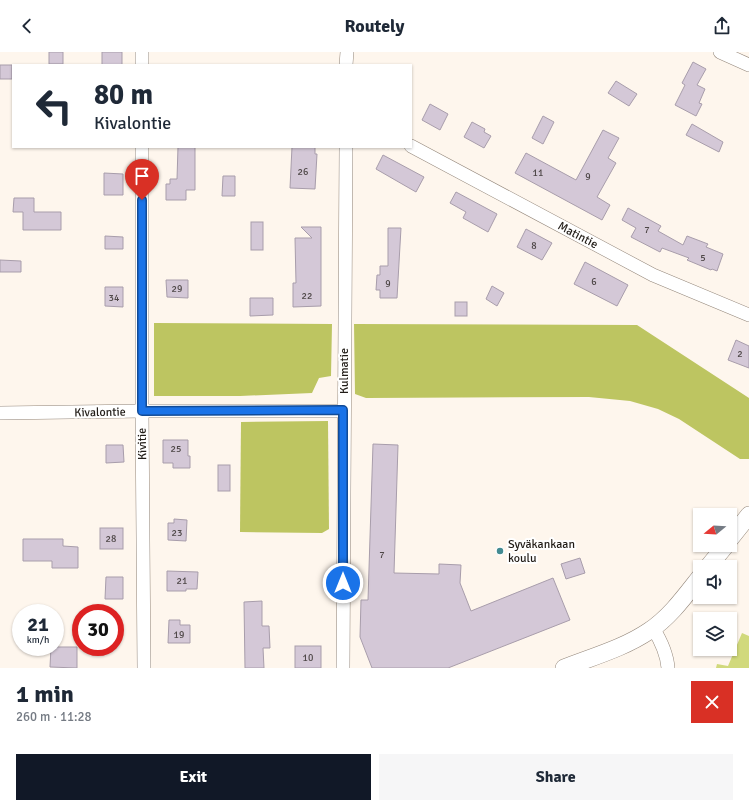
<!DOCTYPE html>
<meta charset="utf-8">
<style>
body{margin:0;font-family:Signika,sans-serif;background:#f6f6f7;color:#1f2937;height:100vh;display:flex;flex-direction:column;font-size:15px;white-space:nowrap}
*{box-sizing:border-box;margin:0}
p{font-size:13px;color:#747a83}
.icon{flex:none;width:22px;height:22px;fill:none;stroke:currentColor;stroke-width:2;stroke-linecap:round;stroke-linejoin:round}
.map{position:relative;height:616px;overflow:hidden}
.panel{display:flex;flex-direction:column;background:#fff;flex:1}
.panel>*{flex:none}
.top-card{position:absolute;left:12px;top:12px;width:400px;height:84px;border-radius:0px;box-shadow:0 1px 3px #0004;background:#fff;color:#1f2937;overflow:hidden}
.needle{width:26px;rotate:252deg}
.fabs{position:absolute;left:693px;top:456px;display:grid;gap:8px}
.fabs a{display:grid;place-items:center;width:44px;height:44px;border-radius:0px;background:#fff;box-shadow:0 1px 3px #0004;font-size:20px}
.speed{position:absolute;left:12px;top:552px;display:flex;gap:8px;font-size:20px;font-weight:700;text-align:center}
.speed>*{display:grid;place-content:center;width:52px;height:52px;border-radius:50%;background:#fff;box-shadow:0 1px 3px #0004;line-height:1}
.speed small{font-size:10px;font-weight:400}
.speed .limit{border:6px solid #d22;background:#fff;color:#111}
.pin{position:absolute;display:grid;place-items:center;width:34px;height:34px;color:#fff;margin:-41px -17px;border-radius:50% 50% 50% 0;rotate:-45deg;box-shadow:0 0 4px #0007}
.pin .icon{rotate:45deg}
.me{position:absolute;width:44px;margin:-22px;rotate:0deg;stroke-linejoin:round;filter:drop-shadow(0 0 3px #0008)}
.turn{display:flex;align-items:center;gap:14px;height:84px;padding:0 16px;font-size:18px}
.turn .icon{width:52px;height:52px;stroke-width:2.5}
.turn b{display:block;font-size:28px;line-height:34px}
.round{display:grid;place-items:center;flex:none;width:42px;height:42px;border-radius:0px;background:#f6f6f7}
.overview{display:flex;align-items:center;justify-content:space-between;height:68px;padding:0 16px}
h1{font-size:24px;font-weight:700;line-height:30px}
.cta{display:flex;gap:8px;margin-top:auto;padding:8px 16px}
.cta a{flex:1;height:46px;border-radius:0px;background:#111827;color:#fff;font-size:16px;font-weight:700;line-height:46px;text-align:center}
.cta a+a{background:#f6f6f7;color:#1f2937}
header{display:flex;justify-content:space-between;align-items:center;height:52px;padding:0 16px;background:#fff;font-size:18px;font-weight:700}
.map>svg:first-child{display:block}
.green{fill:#d1d97c}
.forest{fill:#bdc561}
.building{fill:#d4c8d7;stroke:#a89dab}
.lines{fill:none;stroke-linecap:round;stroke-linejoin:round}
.minor-casing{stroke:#93867a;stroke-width:14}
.tertiary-casing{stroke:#93867a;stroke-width:18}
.minor{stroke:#fff;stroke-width:13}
.tertiary{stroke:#fff;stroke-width:17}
.route-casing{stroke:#114b97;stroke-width:10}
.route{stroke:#1a73e8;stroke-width:7}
.poi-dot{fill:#438b92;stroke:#fff;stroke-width:1.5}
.labels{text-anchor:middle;stroke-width:4;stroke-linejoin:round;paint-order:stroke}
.number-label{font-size:10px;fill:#4e4747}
.street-label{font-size:12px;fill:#211c17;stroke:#fff}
.poi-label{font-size:12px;fill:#211c17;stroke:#fff;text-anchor:start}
</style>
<header><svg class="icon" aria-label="back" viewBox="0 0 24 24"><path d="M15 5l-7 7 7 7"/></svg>Routely<svg class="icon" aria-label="share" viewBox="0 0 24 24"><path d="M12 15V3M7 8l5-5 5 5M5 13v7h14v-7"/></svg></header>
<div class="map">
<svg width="749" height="616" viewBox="0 0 749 616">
<rect width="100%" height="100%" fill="#fef6ed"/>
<polygon class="green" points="742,581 749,584 749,616 716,616 717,612 728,614"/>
<g class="forest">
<polygon points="154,271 332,272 331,324 319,326 312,341 240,344 154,344"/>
<polygon points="354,272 637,273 749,346 749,407 740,407 679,367 658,357 630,349 589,345 366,346 355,342"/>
<polygon points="328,369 329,477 322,481 240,480 241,370"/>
</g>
<g class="building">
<rect x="49" y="0" width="14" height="12"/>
<rect x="102" y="0" width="20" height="13"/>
<polygon points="693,10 706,17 697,33 705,37 699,51 702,52 696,64 675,53 685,33 682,31"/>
<rect x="0" y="13" width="12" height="14"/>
<polygon points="616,29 637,42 629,54 608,41"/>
<polygon points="430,52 448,62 440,78 422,68"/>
<polygon points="543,64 554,70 543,92 532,86"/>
<polygon points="472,70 485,77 484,80 491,84 484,96 464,85"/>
<polygon points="692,72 723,90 719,100 686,83"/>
<polygon points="603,78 619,86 608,106 616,111 597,145 610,153 602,168 515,121 526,101 576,128"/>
<polygon points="178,95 195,95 195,138 186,138 186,148 166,148 166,132 170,132 170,127 177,127"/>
<polygon points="292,95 315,95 315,102 317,102 315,137 290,136"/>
<polygon points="383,103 424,125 416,140 376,117"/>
<polygon points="104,121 123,122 123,143 104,143"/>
<polygon points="223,124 235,124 235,144 222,144"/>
<polygon points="456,140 497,162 488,180 463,166 466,160 450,151"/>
<polygon points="14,146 34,146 34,160 61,160 61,178 23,178 23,160 13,160"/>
<polygon points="628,156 661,174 658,179 683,193 687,184 708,192 706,195 723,202 717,219 712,217 711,218 687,208 689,206 662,196 660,200 631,185 636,176 622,168"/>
<rect x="251" y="170" width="12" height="28"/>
<polygon points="301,175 321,175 321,254 293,255 293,231 296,231 295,186 312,186"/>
<polygon points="388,176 401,176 397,246 380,246 380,238 376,238 377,223 380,223 380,214 388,214"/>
<polygon points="526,177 552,191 542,208 517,195"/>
<polygon points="105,184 123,185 123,197 105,197"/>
<polygon points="0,208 21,209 21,220 0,220"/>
<polygon points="585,210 628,233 617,254 574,232"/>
<polygon points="166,228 188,228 188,246 167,245"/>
<polygon points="492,234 504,241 497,254 486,247"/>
<polygon points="105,235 123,235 123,255 105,254"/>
<polygon points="250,246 273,246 273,263 250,264"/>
<rect x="455" y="250" width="12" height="14"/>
<polygon points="736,288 749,294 749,316 728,308"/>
<polygon points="163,388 188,388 188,404 190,404 190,416 173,416 173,411 163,411"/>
<polygon points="373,392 398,393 394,521 439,522 439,512 461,513 460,531 471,559 553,526 570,568 448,616 372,616 360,585 361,548 368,548"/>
<polygon points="106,393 123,393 124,410 106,411"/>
<rect x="218" y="413" width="12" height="26"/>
<polygon points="174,467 187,468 186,489 168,488 168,471 174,471"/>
<rect x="100" y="476" width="23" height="21"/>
<polygon points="23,487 63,487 63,494 78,495 78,516 52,516 52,509 23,509"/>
<polygon points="580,506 585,521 566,527 561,512"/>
<polygon points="167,519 198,520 197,537 186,537 186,539 167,539"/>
<polygon points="106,525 123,525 123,547 105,547"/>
<polygon points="262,549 262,574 269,574 270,596 263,596 264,616 245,616 244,550"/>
<polygon points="169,568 180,568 180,573 190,573 190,591 168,591"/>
<rect x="295" y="594" width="26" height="22"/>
<polygon points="51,595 77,595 77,616 50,615"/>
</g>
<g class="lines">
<defs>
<g id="minor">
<polyline points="142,0 142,13"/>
<polyline points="720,0 749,13"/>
<polyline points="346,13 347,0"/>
<polyline points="411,94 653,223 749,263"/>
<polyline points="142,95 142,359 144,616"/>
<polyline points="0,361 142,359 343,359"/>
<path d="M653 576C661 589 667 601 668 616"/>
<polyline points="343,616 346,95"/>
</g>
<g id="tertiary">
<polyline points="730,487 749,463"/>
<polyline points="708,515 726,493"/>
<path d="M564 616C592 605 624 596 649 579 670 565 685 544 700 525"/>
</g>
</defs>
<use href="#minor" class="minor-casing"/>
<use href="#tertiary" class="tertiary-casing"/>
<use href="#minor" class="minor"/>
<use href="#tertiary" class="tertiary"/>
</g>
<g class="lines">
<defs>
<polyline id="route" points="142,148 142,359 343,358 343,531"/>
</defs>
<use href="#route" class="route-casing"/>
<use href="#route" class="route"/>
</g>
<circle class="poi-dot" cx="500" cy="499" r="4"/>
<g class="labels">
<g class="number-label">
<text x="303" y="123">26</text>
<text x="538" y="124">11</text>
<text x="588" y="128">9</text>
<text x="647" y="181">7</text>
<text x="534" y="197">8</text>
<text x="703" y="209">5</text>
<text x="594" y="233">6</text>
<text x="388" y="235">9</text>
<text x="177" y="240">29</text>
<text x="307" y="247">22</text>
<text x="114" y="249">34</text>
<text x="740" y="305">2</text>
<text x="176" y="400">25</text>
<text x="177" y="484">23</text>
<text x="111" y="490">28</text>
<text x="382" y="506">7</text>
<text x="182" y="532">21</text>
<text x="179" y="586">19</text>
<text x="308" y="609">10</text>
</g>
<g class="street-label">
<text transform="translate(578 183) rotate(28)" y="4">Matintie</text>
<text transform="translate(344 319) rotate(-90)" y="4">Kulmatie</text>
<text transform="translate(100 360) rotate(-1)" y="4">Kivalontie</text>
<text transform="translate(142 392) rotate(-91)" y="4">Kivitie</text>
</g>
<g class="poi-label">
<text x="508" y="496">Syväkankaan<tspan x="508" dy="14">koulu</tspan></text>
</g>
</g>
</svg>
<div class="fabs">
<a><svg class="needle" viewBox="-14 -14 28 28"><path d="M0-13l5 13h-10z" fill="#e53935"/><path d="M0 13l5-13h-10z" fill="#747a83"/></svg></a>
<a><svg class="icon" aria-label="sound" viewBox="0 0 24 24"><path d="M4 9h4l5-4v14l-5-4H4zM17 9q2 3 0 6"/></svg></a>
<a><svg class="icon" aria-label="layers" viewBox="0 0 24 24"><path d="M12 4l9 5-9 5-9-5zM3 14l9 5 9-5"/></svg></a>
</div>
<div class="speed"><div>21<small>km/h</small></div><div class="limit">30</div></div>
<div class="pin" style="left:142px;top:148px;background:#d93025"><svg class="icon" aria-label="arrive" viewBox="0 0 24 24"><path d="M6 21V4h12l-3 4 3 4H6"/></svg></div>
<svg class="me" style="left:343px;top:531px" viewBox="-20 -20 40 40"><circle r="17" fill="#1a73e8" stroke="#fff" stroke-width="3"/><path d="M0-11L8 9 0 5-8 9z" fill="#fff"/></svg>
<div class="top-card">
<div class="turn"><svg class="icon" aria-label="left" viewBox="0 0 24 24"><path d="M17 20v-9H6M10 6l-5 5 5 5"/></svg><div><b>80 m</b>Kivalontie</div></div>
</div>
</div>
<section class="panel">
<div class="overview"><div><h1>1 min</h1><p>260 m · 11:28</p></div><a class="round" style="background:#d93025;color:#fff"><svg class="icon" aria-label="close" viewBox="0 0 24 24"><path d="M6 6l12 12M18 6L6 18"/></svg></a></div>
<div class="cta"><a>Exit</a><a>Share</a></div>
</section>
